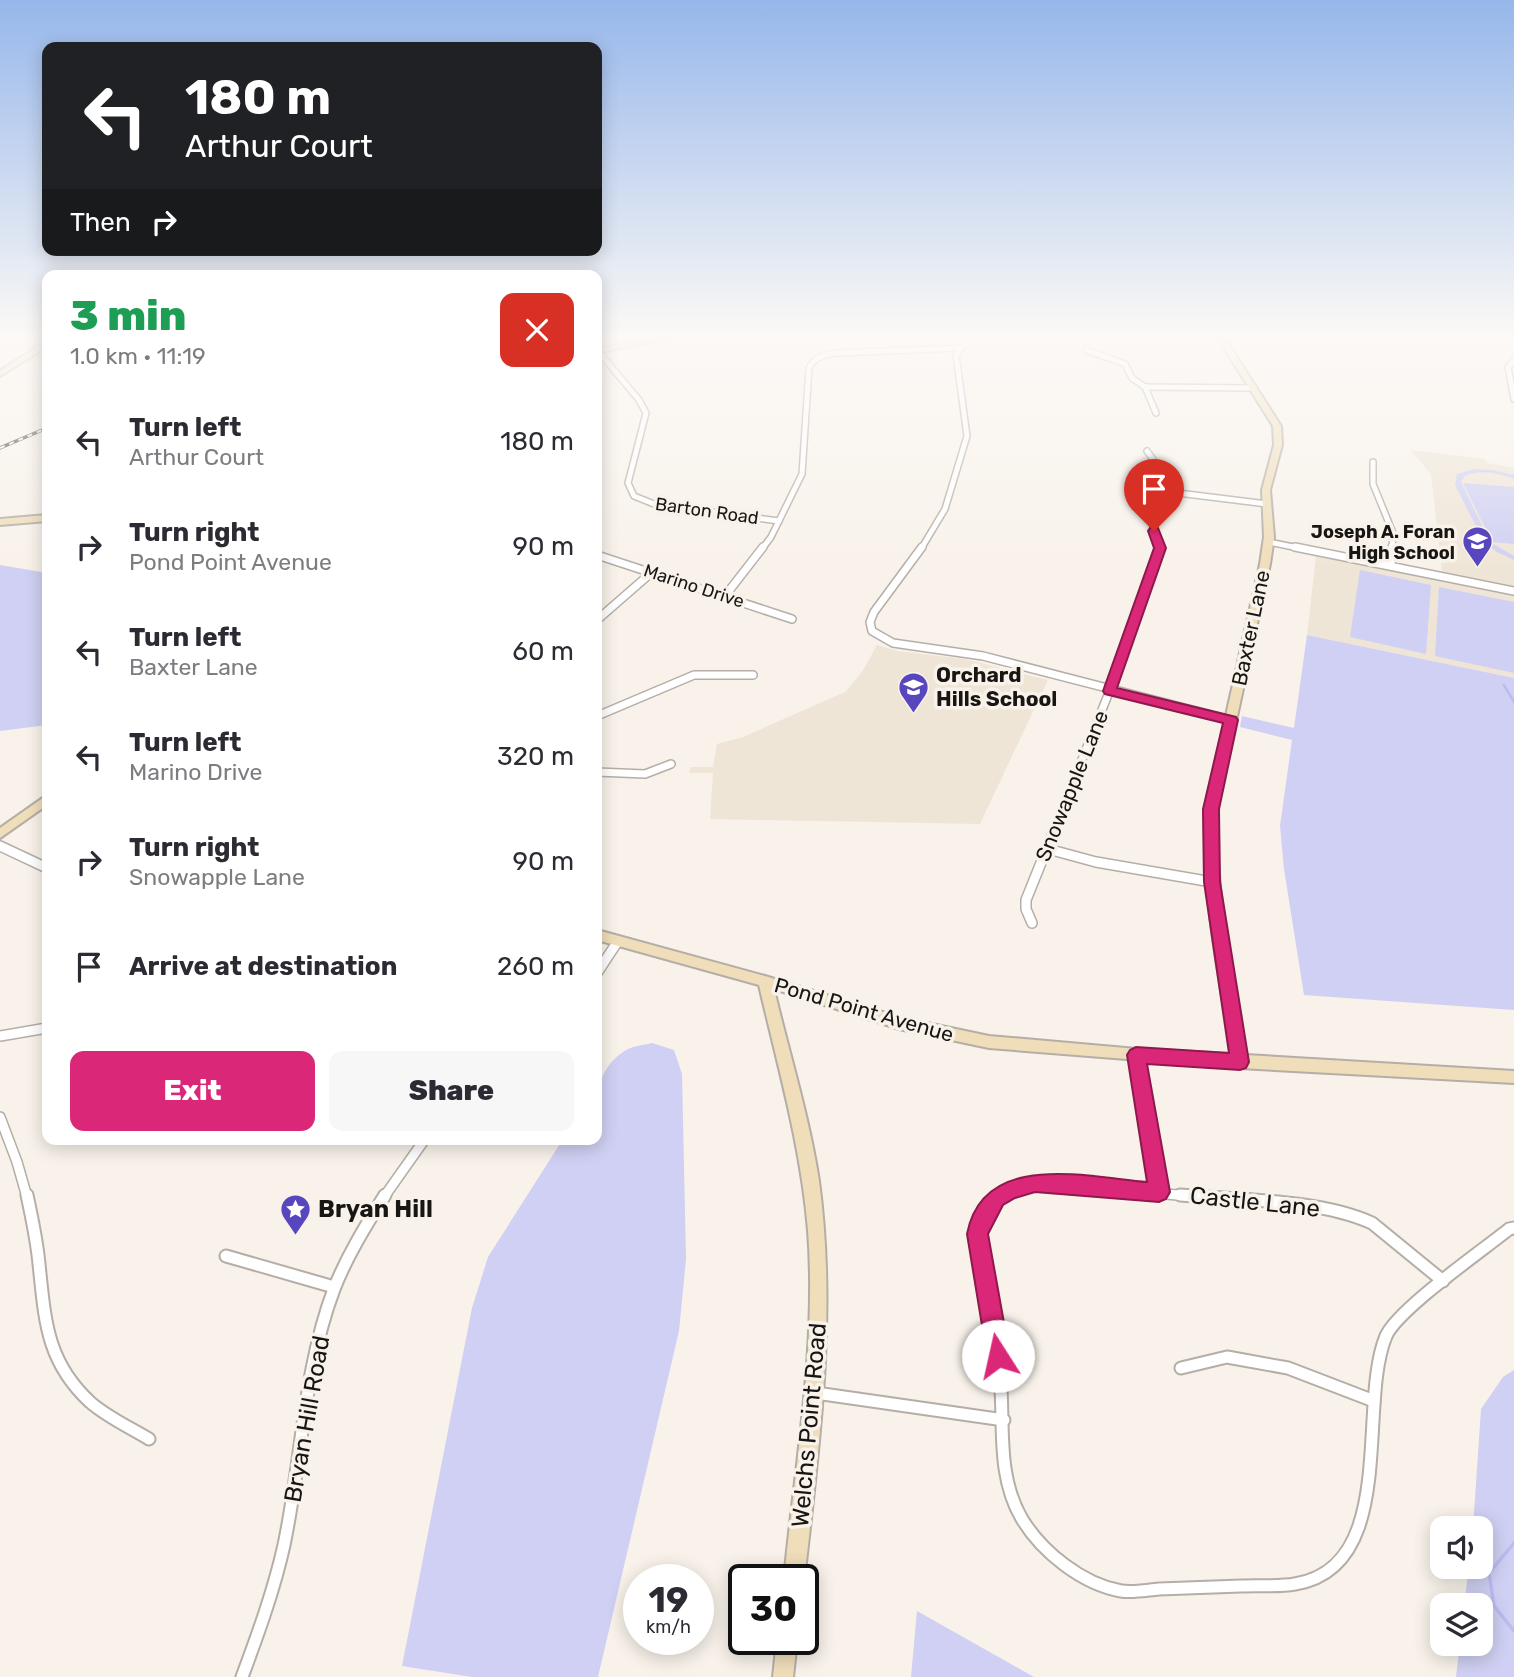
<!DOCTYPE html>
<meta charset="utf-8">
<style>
body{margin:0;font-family:Rubik,sans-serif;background:#f7f7f7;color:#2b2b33;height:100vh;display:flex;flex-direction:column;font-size:26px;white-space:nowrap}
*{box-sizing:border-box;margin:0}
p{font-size:23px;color:#7c7c81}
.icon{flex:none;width:38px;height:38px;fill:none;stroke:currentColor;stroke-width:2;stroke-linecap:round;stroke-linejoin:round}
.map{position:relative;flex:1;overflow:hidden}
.side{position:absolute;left:42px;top:270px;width:560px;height:875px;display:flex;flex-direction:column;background:#fff;border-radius:14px;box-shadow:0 4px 18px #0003}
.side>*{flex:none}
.top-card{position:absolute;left:42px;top:42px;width:560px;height:214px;border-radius:14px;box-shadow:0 4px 18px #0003;background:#202124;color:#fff;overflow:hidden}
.controls{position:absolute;left:1430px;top:1516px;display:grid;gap:14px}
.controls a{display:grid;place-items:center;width:63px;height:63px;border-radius:14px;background:#fff;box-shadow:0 4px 18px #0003;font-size:35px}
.speed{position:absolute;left:623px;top:1564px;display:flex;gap:14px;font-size:35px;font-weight:700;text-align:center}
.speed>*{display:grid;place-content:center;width:91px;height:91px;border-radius:50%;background:#fff;box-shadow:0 4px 18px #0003;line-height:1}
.speed small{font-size:18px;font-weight:400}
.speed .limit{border:4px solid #111;border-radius:10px;background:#fff;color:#111}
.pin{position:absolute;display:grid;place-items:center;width:60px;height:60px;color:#fff;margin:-72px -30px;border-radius:50% 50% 50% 0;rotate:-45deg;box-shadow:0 0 7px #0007}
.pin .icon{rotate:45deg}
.me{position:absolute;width:77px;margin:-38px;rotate:350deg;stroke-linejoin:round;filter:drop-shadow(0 0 5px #0008)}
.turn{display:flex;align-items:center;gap:24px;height:147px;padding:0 28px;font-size:32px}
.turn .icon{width:91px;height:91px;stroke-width:2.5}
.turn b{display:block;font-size:49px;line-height:60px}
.then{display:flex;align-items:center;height:66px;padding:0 28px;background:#0003;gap:14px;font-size:26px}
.round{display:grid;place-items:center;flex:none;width:74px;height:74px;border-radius:14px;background:#f7f7f7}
.head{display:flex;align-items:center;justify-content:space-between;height:119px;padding:0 28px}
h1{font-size:42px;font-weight:800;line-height:52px;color:#1e9e55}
.primary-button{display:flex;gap:14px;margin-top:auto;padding:14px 28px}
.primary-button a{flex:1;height:80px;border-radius:14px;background:#db2777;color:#fff;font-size:28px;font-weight:800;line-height:80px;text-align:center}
.primary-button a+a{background:#f7f7f7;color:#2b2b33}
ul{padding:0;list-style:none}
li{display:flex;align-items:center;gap:21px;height:105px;padding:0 28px}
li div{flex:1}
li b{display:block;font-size:26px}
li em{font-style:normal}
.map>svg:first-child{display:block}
.built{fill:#efe5d7}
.green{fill:#cfd0f3}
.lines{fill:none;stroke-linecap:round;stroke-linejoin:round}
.stream-far1{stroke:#bbbcf0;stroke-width:2.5}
.stream{stroke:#bbbcf0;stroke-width:3.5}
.street-far3-casing{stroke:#b4aea7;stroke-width:8}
.street-far2-casing{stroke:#b4aea7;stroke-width:10}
.street-far1-casing{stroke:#b4aea7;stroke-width:12}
.street-casing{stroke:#b4aea7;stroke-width:15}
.secondary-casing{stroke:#b4aea7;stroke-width:4}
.street-far3{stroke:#fff;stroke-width:5}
.street-far2{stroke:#fff;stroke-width:7}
.street-far1{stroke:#fff;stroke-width:9}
.street{stroke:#fff;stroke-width:11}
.secondary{fill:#f0debb;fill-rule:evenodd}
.rail-casing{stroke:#45423e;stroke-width:3.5}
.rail{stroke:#f8f2ea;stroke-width:2;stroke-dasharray:5;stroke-linecap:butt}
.route{fill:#db2777;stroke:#8e194d;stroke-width:2}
.labels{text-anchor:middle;stroke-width:7;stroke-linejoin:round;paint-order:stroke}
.far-street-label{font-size:18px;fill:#181613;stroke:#f8f2ea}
.far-poi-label{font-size:18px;font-weight:bold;fill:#181613;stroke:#f8f2ea;text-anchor:end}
.street-label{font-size:21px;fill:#181613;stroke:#f8f2ea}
.poi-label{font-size:21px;font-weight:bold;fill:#181613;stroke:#f8f2ea;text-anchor:start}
.near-street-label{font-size:24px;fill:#181613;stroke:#f8f2ea}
.near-poi-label{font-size:24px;font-weight:bold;fill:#181613;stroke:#f8f2ea;text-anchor:start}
</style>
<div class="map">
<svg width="1514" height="1677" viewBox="0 0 1514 1677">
<rect width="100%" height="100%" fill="#f8f2ea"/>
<g class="built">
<polygon points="1410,450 1485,459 1487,463 1514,468 1514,678 1307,635 1316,556 1443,581 1431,474"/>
<polygon points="877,645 898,651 965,659 1048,680 980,824 710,819 713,773 689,773 691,767 713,767 717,744 743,737 845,692 862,672"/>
</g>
<g class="green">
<path d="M1474 469 1492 470 1514 475V479C1498 473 1481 469 1465 476L1461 482 1490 542 1514 556V560L1497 552 1484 542 1455 485 1457 474Z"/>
<polygon points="1463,483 1514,487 1514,544 1492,542"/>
<polygon points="0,565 47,573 47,725 0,731"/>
<polygon points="1360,570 1431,585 1426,654 1350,637"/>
<polygon points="1439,587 1514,602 1514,673 1435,656"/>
<polygon points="1307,635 1514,678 1514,1010 1304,995 1284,869 1280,826 1292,740 1240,727 1242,716 1294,728"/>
<path d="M652 1043 674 1050 682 1074 686 1259 679 1331 598 1677H472L402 1666 472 1308 488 1257 563 1139H597C597 1105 592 1071 626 1050 633 1046 644 1045 652 1043Z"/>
<polygon points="1514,1370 1514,1677 1456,1677 1460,1643 1480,1643 1480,1605 1464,1605 1469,1566 1480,1566 1480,1528 1473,1528 1481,1409 1503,1377"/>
<polygon points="917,1611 1034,1677 911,1677"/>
</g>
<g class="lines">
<polyline class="stream-far1" points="1504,685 1514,702"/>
<polyline class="stream" points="1514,1543 1489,1573 1494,1606 1514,1631"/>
<defs>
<g id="street-far3">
<polyline points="1086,350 1125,364 1132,378 1145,387 1156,413"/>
<polyline points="598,351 639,400 646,413 628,483 634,496 654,504 779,521"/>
<polyline points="1514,361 1508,367 1514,399"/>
<polyline points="1145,387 1254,388"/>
<polyline points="1147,451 1157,465 1150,517 1160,549"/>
<polyline points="1373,462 1373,484 1393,533 1392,549"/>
<polyline points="1154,490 1267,504"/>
<polyline points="1269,542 1303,549"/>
<path d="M762 549 771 537 802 474 809 368C815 356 825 354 838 353L959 348"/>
<polyline points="921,549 945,509 967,436 956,355 962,346 982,334"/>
</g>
<g id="street-far2">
<polyline points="922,547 874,612 870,622 872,631 893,643 983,656 1231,720"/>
<polyline points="1295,547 1514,591"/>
<polyline points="597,555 792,619"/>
<polyline points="1391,566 1392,547"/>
<polyline points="725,596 763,547"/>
<polyline points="597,620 651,573"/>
<polyline points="597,716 694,675 753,675"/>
<polyline points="597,772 645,774 671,764"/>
<polyline points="1054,829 1110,690 1160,547"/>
</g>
<g id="street-far1">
<polyline points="0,846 47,868"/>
<polyline points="1048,849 1096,862 1212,882"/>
<polyline points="1032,923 1026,909 1026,900 1055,828"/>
<polyline points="597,973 618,941"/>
<polyline points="0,1036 47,1028"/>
<polyline points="1137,1055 1159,1192"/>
<polyline points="0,1117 17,1162 27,1197"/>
<polyline points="384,1197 425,1139"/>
<polyline points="1000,1197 1035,1182 1199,1197"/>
</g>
<g id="street">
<path d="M27 1195C32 1218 37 1241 39 1264 45 1320 46 1361 90 1402 107 1417 129 1427 149 1439"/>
<path d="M1003 1195C989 1205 978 1218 978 1235 976 1278 993 1322 999 1364 1006 1415 994 1472 1022 1519 1042 1552 1082 1584 1121 1591 1133 1593 1147 1590 1159 1589 1186 1588 1214 1587 1241 1586 1259 1585 1278 1587 1295 1584 1399 1567 1357 1405 1386 1336 1398 1309 1482 1251 1509 1229L1514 1228"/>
<path d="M1180 1195C1238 1200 1320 1199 1372 1223L1443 1281"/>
<polyline points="226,1256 334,1287"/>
<polyline points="1181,1368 1227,1357 1288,1368 1374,1401"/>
<polyline points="816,1393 1004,1420"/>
<path d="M242 1677C258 1634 274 1590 284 1545 302 1460 303 1371 334 1289 347 1256 366 1225 385 1195"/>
</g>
<g id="secondary">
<polygon points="675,334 689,334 597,353 597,349"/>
<path d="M1215 334H1222L1281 426 1282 445 1270 490 1274 537 1270 564 1217 809C1215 893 1232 973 1246 1055L1514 1071V1083L1240 1068 989 1048 899 1029 774 989C789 1053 809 1116 819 1181 837 1314 819 1448 804 1580L803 1582 784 1580C795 1464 817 1347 808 1230 801 1146 778 1067 759 985L597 940V930L765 976 899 1017 989 1036 1137 1049 1232 1054C1218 973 1202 892 1205 809L1260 564 1264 537 1262 490 1274 445 1273 426Z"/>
<polygon points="44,342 47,342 47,347 0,376 0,371"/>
<polygon points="47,515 47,521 0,525 0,519"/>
<polygon points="47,795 47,805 0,838 0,828"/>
<polygon points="777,1640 797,1640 793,1677 773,1677"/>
</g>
</defs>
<use href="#street-far3" class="street-far3-casing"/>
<use href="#street-far2" class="street-far2-casing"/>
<use href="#street-far1" class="street-far1-casing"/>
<use href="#street" class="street-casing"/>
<use href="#secondary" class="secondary-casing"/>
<use href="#street-far3" class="street-far3"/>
<use href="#street-far2" class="street-far2"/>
<use href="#street-far1" class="street-far1"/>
<use href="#street" class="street"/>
<use href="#secondary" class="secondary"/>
<defs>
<polyline id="rail" points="0,448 47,428"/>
</defs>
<use href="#rail" class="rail-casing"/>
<use href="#rail" class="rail"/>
</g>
<linearGradient id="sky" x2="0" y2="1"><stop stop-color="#96b7eb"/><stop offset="0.59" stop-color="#fcf9f6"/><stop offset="1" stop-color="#fcf9f6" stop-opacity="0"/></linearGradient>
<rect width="1514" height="569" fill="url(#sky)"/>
<path class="route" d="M1150 528H1158L1166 548 1117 688 1236 717 1238 720 1219 809 1220 882 1249 1062 1246 1068 1240 1070 1147 1064 1170 1192 1166 1199 1159 1202 1035 1192 1015 1198 1003 1205 988 1234 1010 1356 1006 1364 998 1368 990 1364 987 1356 967 1234C983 1150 1087 1177 1147 1182L1127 1055 1130 1050 1136 1047 1229 1053 1204 882 1203 809 1223 723 1105 694 1103 691 1154 548 1148 531Z"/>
<defs>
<symbol id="school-pin" viewBox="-11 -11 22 30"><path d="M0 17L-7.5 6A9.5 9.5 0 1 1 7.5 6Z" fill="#5846be" stroke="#f8f2ea"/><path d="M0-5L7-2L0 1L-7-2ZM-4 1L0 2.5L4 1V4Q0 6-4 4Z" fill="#fff"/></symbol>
<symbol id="sight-pin" viewBox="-11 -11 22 30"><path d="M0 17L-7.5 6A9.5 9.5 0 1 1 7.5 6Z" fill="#5846be" stroke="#f8f2ea"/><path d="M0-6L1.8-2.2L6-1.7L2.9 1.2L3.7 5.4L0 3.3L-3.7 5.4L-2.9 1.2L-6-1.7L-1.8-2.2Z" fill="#fff"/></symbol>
</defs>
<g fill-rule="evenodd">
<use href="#school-pin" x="1460" y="524" width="35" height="47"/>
<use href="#school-pin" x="896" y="670" width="35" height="47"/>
<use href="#sight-pin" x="278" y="1192" width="35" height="47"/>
</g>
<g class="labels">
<g class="far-street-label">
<text transform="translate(707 511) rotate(8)" y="6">Barton Road</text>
<text transform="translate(694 586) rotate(18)" y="6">Marino Drive</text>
</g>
<g class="far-poi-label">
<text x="1455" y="538">Joseph A. Foran<tspan x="1455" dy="21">High School</tspan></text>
</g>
<g class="street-label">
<text transform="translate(1251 628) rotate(-78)" y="7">Baxter Lane</text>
<text transform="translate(1072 786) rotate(-68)" y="7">Snowapple Lane</text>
<text transform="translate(864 1010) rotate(16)" y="7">Pond Point Avenue</text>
</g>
<g class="poi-label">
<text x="936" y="682">Orchard<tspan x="936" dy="24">Hills School</tspan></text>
</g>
<g class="near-street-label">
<text transform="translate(1255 1202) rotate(6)" y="8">Castle Lane</text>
<text transform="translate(307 1419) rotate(-80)" y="8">Bryan Hill Road</text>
<text transform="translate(809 1425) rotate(-85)" y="8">Welchs Point Road</text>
</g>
<g class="near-poi-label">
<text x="318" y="1217">Bryan Hill</text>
</g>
</g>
</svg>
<div class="controls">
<a><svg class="icon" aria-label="sound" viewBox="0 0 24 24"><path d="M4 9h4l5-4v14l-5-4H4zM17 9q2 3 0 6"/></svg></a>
<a><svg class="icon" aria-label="layers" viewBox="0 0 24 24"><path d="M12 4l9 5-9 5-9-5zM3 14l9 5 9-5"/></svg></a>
</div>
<div class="speed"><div>19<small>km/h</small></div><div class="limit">30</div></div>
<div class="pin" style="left:1154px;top:531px;background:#d93025"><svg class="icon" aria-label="arrive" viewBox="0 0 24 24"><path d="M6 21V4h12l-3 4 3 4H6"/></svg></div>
<svg class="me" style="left:998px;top:1356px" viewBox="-20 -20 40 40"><circle r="19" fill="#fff"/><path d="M0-13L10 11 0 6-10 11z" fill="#db2777"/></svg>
<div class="top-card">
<div class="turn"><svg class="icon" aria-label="left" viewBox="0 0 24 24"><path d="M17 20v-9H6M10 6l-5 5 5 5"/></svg><div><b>180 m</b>Arthur Court</div></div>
<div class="then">Then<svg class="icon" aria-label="right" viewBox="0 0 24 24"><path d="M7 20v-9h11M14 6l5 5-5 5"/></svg></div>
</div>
<section class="side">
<div class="head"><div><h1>3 min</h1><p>1.0 km · 11:19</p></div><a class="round" style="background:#d93025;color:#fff"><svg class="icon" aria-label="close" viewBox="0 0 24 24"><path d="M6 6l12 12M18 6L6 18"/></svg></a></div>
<ul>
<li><svg class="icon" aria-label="left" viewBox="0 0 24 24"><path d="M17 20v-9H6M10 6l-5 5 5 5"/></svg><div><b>Turn left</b><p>Arthur Court</p></div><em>180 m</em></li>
<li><svg class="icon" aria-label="right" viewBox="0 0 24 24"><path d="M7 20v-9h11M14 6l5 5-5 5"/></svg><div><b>Turn right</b><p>Pond Point Avenue</p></div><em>90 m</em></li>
<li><svg class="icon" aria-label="left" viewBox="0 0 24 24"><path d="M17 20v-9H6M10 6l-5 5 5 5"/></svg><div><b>Turn left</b><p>Baxter Lane</p></div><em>60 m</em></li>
<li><svg class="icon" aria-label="left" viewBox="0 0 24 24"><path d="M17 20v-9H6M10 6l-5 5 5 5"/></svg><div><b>Turn left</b><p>Marino Drive</p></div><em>320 m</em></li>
<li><svg class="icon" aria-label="right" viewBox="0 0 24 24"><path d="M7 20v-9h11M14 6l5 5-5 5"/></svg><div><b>Turn right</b><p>Snowapple Lane</p></div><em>90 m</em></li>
<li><svg class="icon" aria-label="arrive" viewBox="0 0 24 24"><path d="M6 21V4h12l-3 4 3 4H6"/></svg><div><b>Arrive at destination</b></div><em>260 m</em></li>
</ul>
<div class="primary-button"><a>Exit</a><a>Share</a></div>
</section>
</div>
